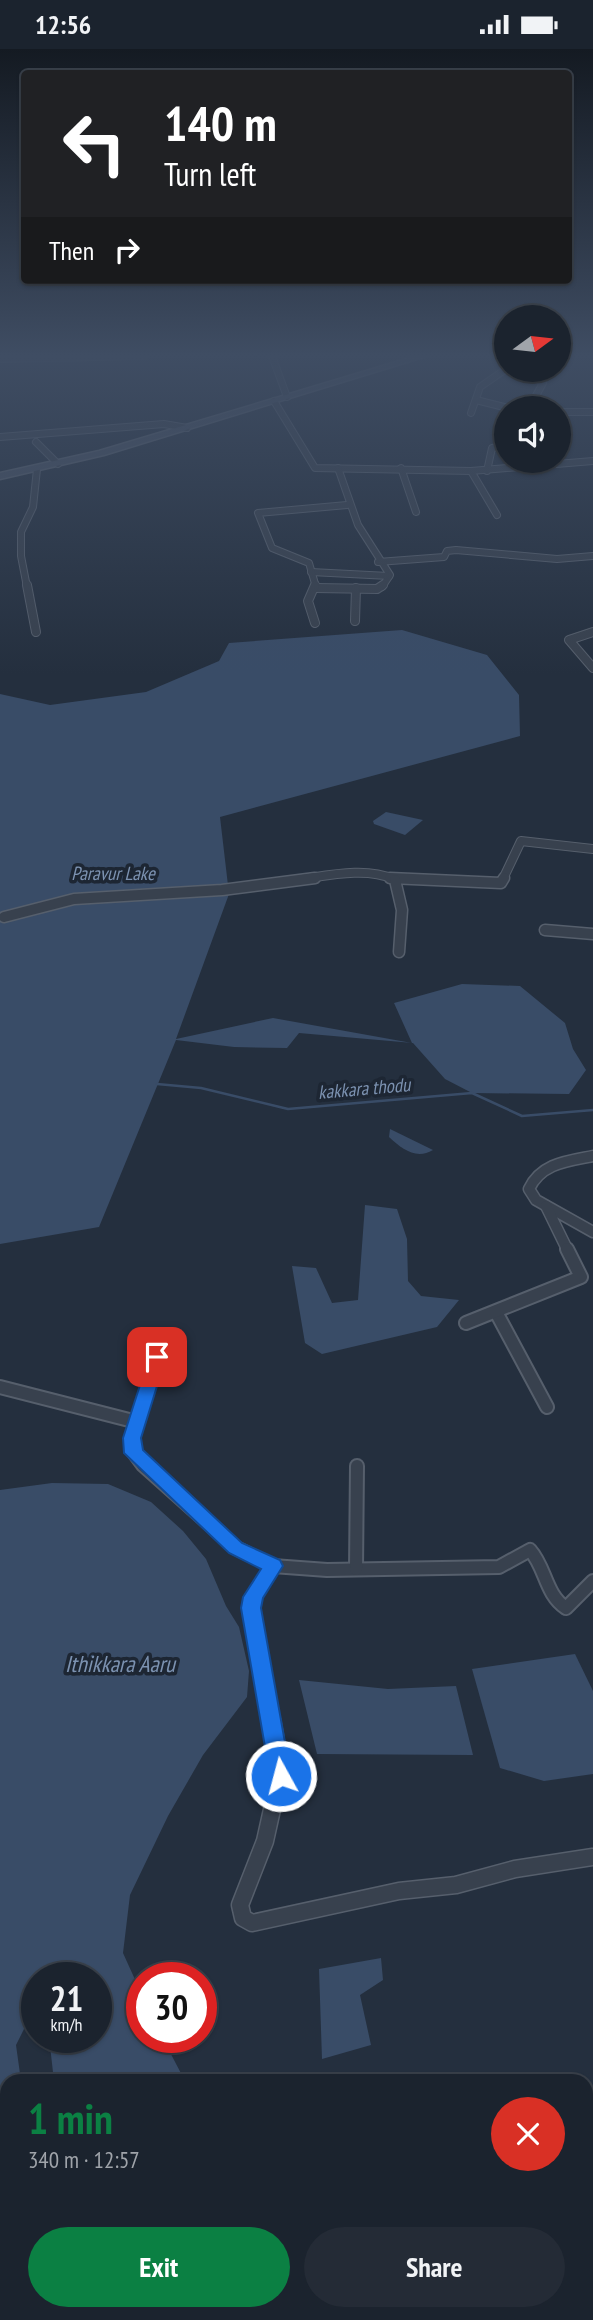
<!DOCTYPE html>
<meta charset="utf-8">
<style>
body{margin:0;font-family:"PT Sans Narrow",sans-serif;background:#242b36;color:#f1f3f6;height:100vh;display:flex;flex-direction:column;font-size:26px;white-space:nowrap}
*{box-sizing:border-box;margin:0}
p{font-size:23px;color:#a0a4aa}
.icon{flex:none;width:38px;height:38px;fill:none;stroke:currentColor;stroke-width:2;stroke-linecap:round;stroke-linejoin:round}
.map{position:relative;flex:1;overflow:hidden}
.details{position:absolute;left:0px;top:2025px;width:593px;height:247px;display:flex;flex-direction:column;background:#1b232e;border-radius:21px 21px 0 0;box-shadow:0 2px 5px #0004,0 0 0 2px #39404a}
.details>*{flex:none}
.hud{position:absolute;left:21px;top:21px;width:551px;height:214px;border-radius:7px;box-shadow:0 2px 5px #0004,0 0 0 2px #39404a;background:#202124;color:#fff;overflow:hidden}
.needle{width:46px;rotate:75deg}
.buttons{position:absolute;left:494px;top:256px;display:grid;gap:14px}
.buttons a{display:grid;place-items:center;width:77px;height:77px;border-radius:50%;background:#1b232e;box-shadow:0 2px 5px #0004,0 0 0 2px #39404a;font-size:35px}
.speed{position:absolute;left:21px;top:1913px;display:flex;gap:14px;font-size:35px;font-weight:700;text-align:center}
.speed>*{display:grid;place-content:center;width:91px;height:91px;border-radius:50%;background:#1b232e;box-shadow:0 2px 5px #0004,0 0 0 2px #39404a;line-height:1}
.speed small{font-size:18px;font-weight:400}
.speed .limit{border:10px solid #d22;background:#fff;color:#111}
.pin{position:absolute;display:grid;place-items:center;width:60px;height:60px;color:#fff;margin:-30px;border-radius:14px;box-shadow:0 4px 10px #0006}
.me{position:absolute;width:77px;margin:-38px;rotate:353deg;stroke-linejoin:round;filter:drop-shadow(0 0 5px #0008)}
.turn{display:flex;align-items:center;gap:24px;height:147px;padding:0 28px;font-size:32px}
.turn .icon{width:91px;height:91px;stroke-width:2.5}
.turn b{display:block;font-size:49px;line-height:60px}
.then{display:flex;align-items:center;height:66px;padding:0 28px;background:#0003;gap:14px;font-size:26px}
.round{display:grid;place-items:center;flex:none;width:74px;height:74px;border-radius:37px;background:#242b36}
.headline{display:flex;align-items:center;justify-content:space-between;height:119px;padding:0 28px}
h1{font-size:42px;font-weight:700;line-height:52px;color:#0b8043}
.button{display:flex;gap:14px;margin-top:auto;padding:14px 28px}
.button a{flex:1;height:80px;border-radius:42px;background:#0b8043;color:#fff;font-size:28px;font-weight:700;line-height:80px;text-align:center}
.button a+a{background:#242b36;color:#f1f3f6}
.status{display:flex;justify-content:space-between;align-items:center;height:49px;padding:0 35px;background:#1b232e;direction:ltr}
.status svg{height:19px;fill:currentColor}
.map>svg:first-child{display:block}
.water{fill:#394c67}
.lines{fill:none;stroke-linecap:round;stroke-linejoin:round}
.stream{stroke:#394c67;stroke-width:2.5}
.street-far4-casing{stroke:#565f6c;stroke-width:8}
.street-far3-casing{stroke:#565f6c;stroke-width:10}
.street-far2-casing{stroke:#565f6c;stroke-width:13}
.street-far1-casing{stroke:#565f6c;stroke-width:16}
.street-casing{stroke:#565f6c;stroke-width:19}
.secondary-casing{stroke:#565f6c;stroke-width:3}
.street-far4{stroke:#38414e;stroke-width:6}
.street-far3{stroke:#38414e;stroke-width:8}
.street-far2{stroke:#38414e;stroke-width:10}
.street-far1{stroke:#38414e;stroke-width:12}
.street{stroke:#38414e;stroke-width:16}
.secondary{fill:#465061;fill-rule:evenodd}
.route{fill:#1a73e8;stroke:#114b97;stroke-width:2}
.labels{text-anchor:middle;stroke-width:7;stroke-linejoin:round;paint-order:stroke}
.water-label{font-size:19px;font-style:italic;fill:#7c92b1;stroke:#1d2633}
.near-water-label{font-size:23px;font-style:italic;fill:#7c92b1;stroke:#1d2633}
</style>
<div class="status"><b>12:56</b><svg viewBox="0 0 49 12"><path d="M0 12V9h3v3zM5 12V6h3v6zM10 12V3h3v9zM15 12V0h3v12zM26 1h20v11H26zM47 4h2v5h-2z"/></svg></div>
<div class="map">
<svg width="593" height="2271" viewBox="0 0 593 2271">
<rect width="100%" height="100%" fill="#242f3e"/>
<g class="water">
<polygon points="402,581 487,606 519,646 520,687 220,768 229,845 176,990 273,969 412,994 394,954 462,935 520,937 565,974 573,1000 586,1021 569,1045 472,1044 445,1030 413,994 299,984 287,999 234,998 176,991 99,1178 0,1195 0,645 50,656 146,643 219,612 229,594"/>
<polygon points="386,763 423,771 405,786 374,775 373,772"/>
<path d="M390 1080 433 1101C416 1111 402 1100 389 1088Z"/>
<polygon points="365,1156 397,1160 407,1190 408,1232 421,1247 459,1251 437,1278 322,1305 305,1294 292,1217 316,1219 332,1254 358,1251"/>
<polygon points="52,1434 108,1435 151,1453 183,1482 206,1510 226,1557 239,1578 249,1622 247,1648 203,1706 168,1767 130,1846 123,1904 142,1946 142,1988 162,1988 185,2032 54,2032 49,1988 96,1988 96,1928 37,1928 37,1954 16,1996 21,2032 7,2032 7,2264 20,2265 18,2271 0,2271 0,1441"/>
<polygon points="575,1605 593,1642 593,1725 544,1732 500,1719 472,1620"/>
<polygon points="299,1631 388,1640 456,1637 473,1706 317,1705"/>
<polygon points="381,1909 383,1931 360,1946 371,1996 322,2010 319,1920"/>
<polygon points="115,2265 302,2264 307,2271 109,2271"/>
</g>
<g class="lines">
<polyline class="stream" points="157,1035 201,1039 288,1060 472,1044 522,1067 593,1061"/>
<defs>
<g id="street-far4">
<polyline points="272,307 287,348"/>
<polyline points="498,307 506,310"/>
<polyline points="0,310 143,307"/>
<polyline points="521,320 543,334 529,359"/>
<polyline points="476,351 508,359"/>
<polyline points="274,352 315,419 471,422"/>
<polyline points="558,363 593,363"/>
<polyline points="471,364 480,338 506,320"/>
<polyline points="0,388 164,375 187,379"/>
<polyline points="36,393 58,415"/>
<polyline points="338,419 358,476 390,526 382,538"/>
<polyline points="401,419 416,463"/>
<polyline points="487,422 492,399 506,397"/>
<polyline points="497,466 471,422 593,412"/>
<polyline points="378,513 444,508 447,502 456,501 557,510 593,507"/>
<polyline points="311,523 389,527"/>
<polyline points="27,538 21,507 21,483 33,458 37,420"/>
<polyline points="316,538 309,514 272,499 258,464 347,456"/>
</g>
<g id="street-far3">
<polyline points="27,536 36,583"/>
<polyline points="316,539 377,540 383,536"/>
<polyline points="355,572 356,539"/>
<polyline points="315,574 308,552 315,536"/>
<polyline points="593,583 569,591 593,619"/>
<path d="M302 830C330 826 367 818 393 830"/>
<polyline points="503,830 521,792 593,800"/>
</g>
<g id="street-far2">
<polyline points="390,829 501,834 504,829"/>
<polyline points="395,831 402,861 399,903"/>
<polyline points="4,868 74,850 222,841 315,829"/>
<polyline points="545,881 593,885"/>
<path d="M593 1107C568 1112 541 1114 529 1140L536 1151 593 1183"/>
<polyline points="546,1157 568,1202"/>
</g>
<g id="street-far1">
<polyline points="496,1263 547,1358"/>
<polyline points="466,1274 581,1228 567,1200"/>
<path d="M157 1308 132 1389V1401L143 1416 236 1499 273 1517 327 1521 499 1518 530 1501C546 1519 545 1545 566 1559L593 1532"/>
<polyline points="0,1338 137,1373"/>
<polyline points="356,1520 357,1417"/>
<polyline points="272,1673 251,1558 253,1548 273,1517"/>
</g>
<polyline id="street" points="272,1671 281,1720 265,1792 240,1856 243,1869 252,1874 399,1842 456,1836 515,1820 593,1808"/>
<polygon id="secondary" points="416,307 427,307 104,406 0,430 0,424 99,402"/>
</defs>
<use href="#street-far4" class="street-far4-casing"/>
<use href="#street-far3" class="street-far3-casing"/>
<use href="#street-far2" class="street-far2-casing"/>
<use href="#street-far1" class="street-far1-casing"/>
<use href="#street" class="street-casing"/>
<use href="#secondary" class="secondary-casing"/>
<use href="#street-far4" class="street-far4"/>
<use href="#street-far3" class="street-far3"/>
<use href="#street-far2" class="street-far2"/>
<use href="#street-far1" class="street-far1"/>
<use href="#street" class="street"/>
<use href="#secondary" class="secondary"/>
</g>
<linearGradient id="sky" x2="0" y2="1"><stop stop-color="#141a22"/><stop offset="0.49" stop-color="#3f4d63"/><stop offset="1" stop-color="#3f4d63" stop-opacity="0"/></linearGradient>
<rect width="593" height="625" fill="url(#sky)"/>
<polygon class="route" points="157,1302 166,1308 141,1389 143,1401 242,1494 280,1511 283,1517 263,1549 261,1559 291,1727 288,1734 281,1736 273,1734 270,1727 241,1559 243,1548 261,1520 229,1504 124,1404 123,1389 149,1308"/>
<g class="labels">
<g class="water-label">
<text x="113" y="831">Paravur Lake</text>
<text transform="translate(364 1039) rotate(-5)" y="7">kakkara thodu</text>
</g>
<g class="near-water-label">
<text x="120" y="1623">Ithikkara Aaru</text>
</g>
</g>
</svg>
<div class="buttons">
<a><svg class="needle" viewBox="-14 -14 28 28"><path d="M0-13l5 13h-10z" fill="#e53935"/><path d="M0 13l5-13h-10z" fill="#a0a4aa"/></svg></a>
<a><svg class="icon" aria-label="sound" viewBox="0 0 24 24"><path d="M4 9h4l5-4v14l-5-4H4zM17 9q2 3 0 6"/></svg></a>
</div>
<div class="speed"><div>21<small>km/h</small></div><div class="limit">30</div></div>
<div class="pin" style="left:157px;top:1308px;background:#d93025"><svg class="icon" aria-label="arrive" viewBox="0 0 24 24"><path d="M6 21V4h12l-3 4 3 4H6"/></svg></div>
<svg class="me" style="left:281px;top:1727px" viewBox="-20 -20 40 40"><circle r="17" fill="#1a73e8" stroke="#fff" stroke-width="3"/><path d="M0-11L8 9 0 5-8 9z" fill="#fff"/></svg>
<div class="hud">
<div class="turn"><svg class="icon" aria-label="left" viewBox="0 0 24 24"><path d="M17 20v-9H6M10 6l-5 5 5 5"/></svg><div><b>140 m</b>Turn left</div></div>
<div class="then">Then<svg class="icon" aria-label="right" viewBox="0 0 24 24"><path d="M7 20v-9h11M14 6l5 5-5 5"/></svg></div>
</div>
<section class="details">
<div class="headline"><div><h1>1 min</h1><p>340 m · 12:57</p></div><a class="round" style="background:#d93025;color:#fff"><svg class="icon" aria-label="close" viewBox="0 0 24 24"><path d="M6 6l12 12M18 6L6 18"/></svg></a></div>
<div class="button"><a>Exit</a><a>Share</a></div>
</section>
</div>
